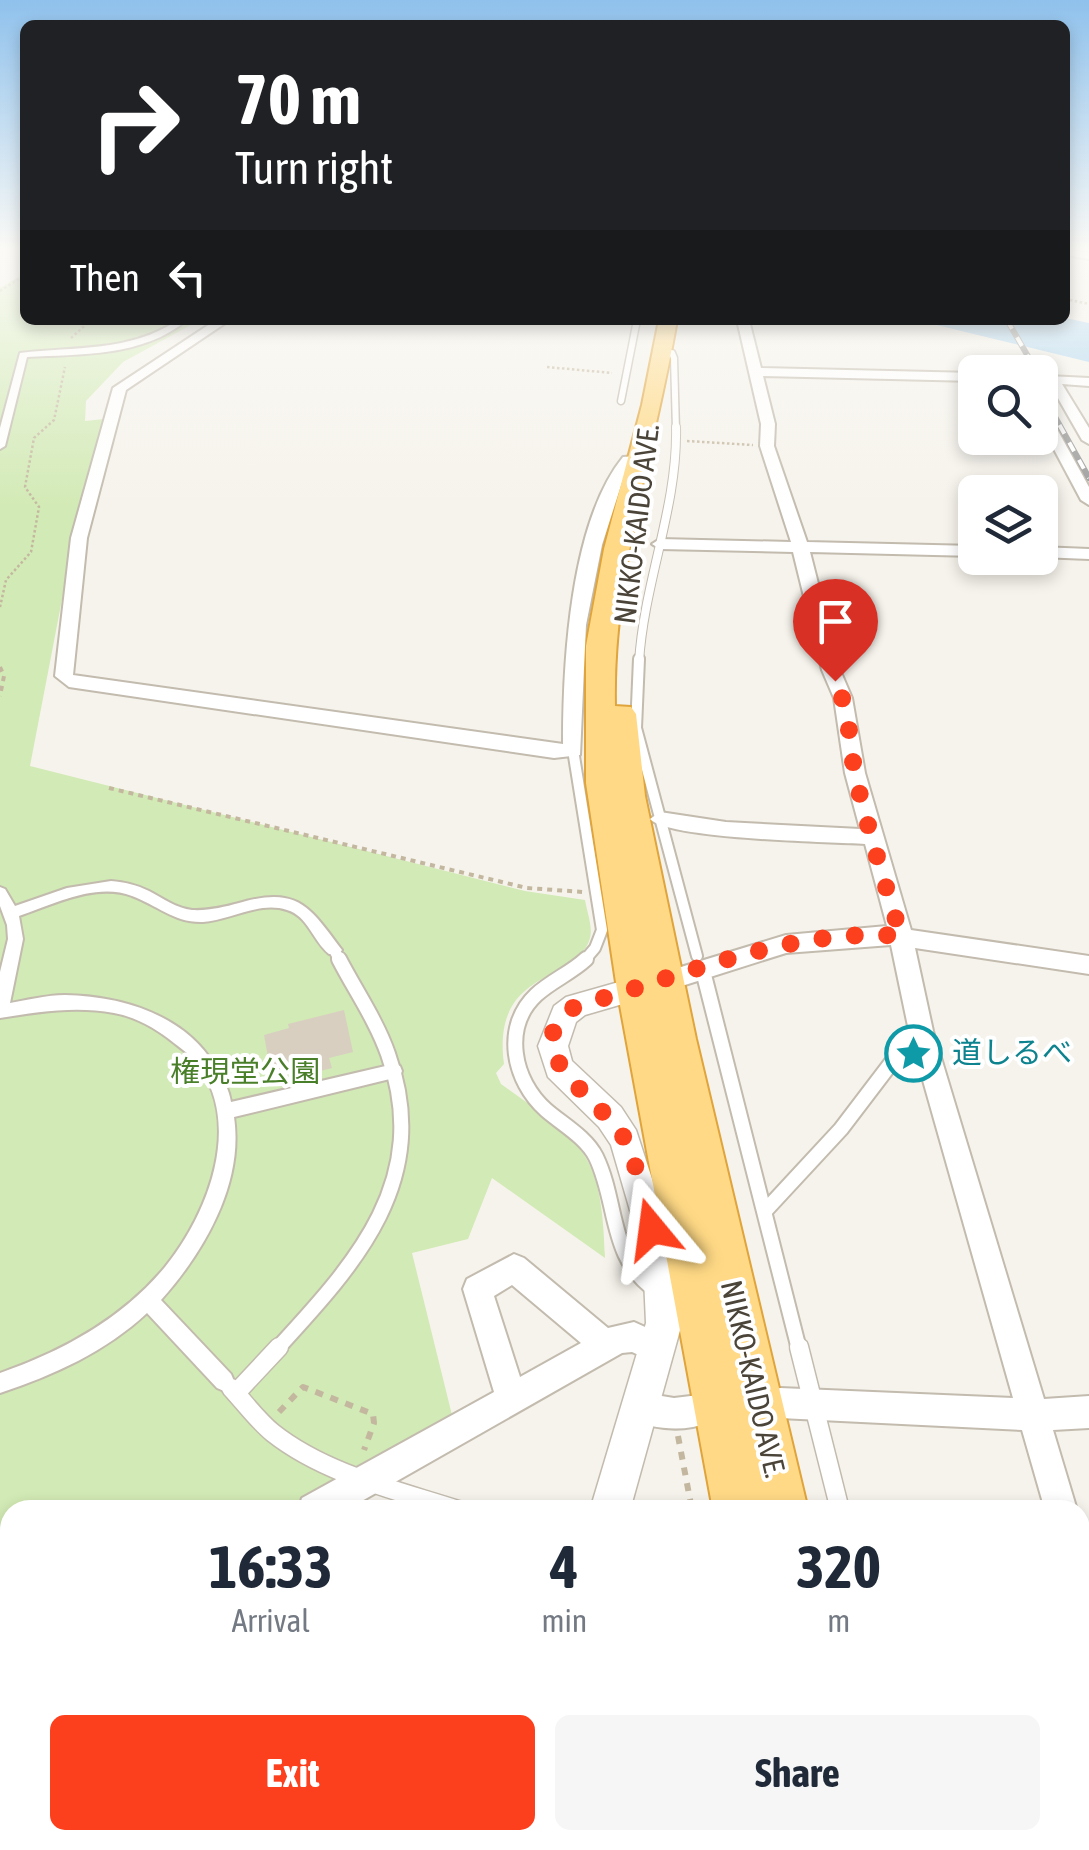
<!DOCTYPE html>
<meta charset="utf-8">
<style>
body{margin:0;font-family:"Asap Condensed","Noto Sans JP",sans-serif;background:#f6f6f7;color:#1f2937;height:100vh;display:flex;flex-direction:column;font-size:38px;white-space:nowrap}
*{box-sizing:border-box;margin:0}
p{font-size:32px;color:#747a83}
.icon{flex:none;width:55px;height:55px;fill:none;stroke:currentColor;stroke-width:2;stroke-linecap:round;stroke-linejoin:round}
.map{position:relative;flex:1;overflow:hidden}
.details{position:absolute;left:0px;top:1500px;width:1090px;height:350px;display:flex;flex-direction:column;background:#fff;border-radius:30px 30px 0 0;box-shadow:0 5px 15px #0003}
.details>*{flex:none}
.top-card{position:absolute;left:20px;top:20px;width:1050px;height:305px;border-radius:15px;box-shadow:0 5px 15px #0003;background:#202124;color:#fff;overflow:hidden}
.controls{position:absolute;left:958px;top:355px;display:grid;gap:20px}
.controls a{display:grid;place-items:center;width:100px;height:100px;border-radius:15px;background:#fff;box-shadow:0 5px 15px #0003;font-size:50px}
.pin{position:absolute;display:grid;place-items:center;width:85px;height:85px;color:#fff;margin:-102px -42px;border-radius:50% 50% 50% 0;rotate:-45deg;box-shadow:0 0 10px #0007}
.pin .icon{rotate:45deg}
.me{position:absolute;width:110px;margin:-55px;rotate:344deg;stroke-linejoin:round;filter:drop-shadow(0 0 8px #0008)}
.turn{display:flex;align-items:center;gap:35px;height:210px;padding:0 50px;font-size:45px}
.turn .icon{width:130px;height:130px;stroke-width:2.5}
.turn b{display:block;font-size:70px;line-height:85px}
.then{display:flex;align-items:center;height:95px;padding:0 50px;background:#0003;gap:20px;font-size:38px}
.eta{display:flex;justify-content:space-evenly;align-items:center;height:170px;text-align:center}
.eta b{font-size:60px;font-weight:700;line-height:70px}
.cta{display:flex;gap:20px;margin-top:auto;padding:20px 50px}
.cta a{flex:1;height:115px;border-radius:15px;background:#fc3f1d;color:#fff;font-size:40px;font-weight:700;line-height:115px;text-align:center}
.cta a+a{background:#f6f6f7;color:#1f2937}
.map>svg:first-child{display:block}
.green{fill:#d2eab5}
.water{fill:#a9d4f2}
.building{fill:#d8cfc1}
.lines{fill:none;stroke-linecap:round;stroke-linejoin:round}
.service-far4-casing{stroke:#c2bbae;stroke-width:9}
.service-far3-casing{stroke:#c2bbae;stroke-width:10}
.service-far2-casing{stroke:#c2bbae;stroke-width:14}
.service-far1-casing{stroke:#c2bbae;stroke-width:18}
.service-casing{stroke:#c2bbae;stroke-width:21}
.pedestrian-casing{stroke:#c2bbae;stroke-width:4}
.minor-casing{stroke:#c2bbae;stroke-width:4}
.tertiary-casing{stroke:#c2bbae;stroke-width:3}
.trunk-casing{stroke:#e0a43c;stroke-width:4}
.path-far2{stroke:#c4b79f;stroke-width:2.5;stroke-dasharray:2.5 2.5;stroke-linecap:butt}
.path-far1{stroke:#c4b79f;stroke-width:4;stroke-dasharray:5 5;stroke-linecap:butt}
.path{stroke:#c4b79f;stroke-width:6;stroke-dasharray:8 8;stroke-linecap:butt}
.service-far4{stroke:#fff;stroke-width:6}
.service-far3{stroke:#fff;stroke-width:8}
.service-far2{stroke:#fff;stroke-width:10}
.service-far1{stroke:#fff;stroke-width:14}
.service{stroke:#fff;stroke-width:18}
.pedestrian{fill:#fff;fill-rule:evenodd}
.minor{fill:#fff;fill-rule:evenodd}
.tertiary{fill:#fff;fill-rule:evenodd}
.trunk{fill:#ffd985;fill-rule:evenodd}
.rail-casing{stroke:#9a9a9a;stroke-width:6}
.rail{stroke:#fff;stroke-width:4;stroke-dasharray:10;stroke-linecap:butt}
.route{stroke:#fc3f1d;stroke-width:18;stroke-dasharray:0 32.4}
.labels{text-anchor:middle;stroke-width:8;stroke-linejoin:round;paint-order:stroke}
.street-label{font-size:30px;fill:#4b4439;stroke:#fff}
.culture-label{font-size:30px;fill:#0d838f;stroke:#fff;text-anchor:start}
.park-label{font-size:30px;fill:#4a7f2a;stroke:#fff}
</style>
<div class="map">
<svg width="1089" height="1850" viewBox="0 0 1089 1850">
<rect width="100%" height="100%" fill="#f6f3ec"/>
<path class="green" d="M25 273V320H200L123 362 86 401 85 421 104 419 74 537 30 766 525 891 585 900C587 912 593 927 590 938 577 984 491 967 504 1064L496 1073 501 1084C583 1143 602 1150 605 1258L492 1178 468 1239 412 1253 452 1415 291 1510H10V1667L0 1670V288Z"/>
<polygon class="water" points="1065,318 1089,323 1089,362 916,320"/>
<polygon class="building" points="344,1010 353,1052 329,1058 332,1068 301,1076 300,1066 271,1074 264,1035 289,1028 288,1024"/>
<g class="lines">
<defs>
<g id="service-far4">
<polyline points="663,353 672,353 674,358 676,430"/>
<polyline points="621,401 637,320"/>
</g>
<path id="service-far3" d="M639 662C644 582 678 506 676 427"/>
<g id="service-far2">
<polyline points="636,728 639,659"/>
<polyline points="636,728 697,956"/>
<polyline points="573,750 602,930 595,948 584,961"/>
<polyline points="334,950 340,961"/>
</g>
<g id="service-far1">
<path d="M586 959C571 973 551 981 536 995 502 1027 513 1081 546 1110 562 1124 586 1137 596 1157 619 1205 608 1259 658 1292"/>
<polyline points="705,979 799,1349"/>
<polyline points="765,1211 841,1129 908,1041 921,1031"/>
<path d="M277 1349C356 1263 433 1180 388 1054 376 1020 355 990 339 959"/>
</g>
<g id="service">
<polyline points="799,1347 840,1510"/>
<path d="M231 1388C245 1403 257 1420 273 1433 325 1474 396 1490 458 1510"/>
<polyline points="236,1393 279,1347"/>
<polyline points="895,1840 896,1850"/>
</g>
<g id="pedestrian">
<path d="M178 320H187C143 357 81 354 27 357L5 446 0 449V428L20 353C75 346 129 353 178 320Z"/>
<path d="M111 881C125 882 137 885 149 891 164 899 176 908 192 910 208 911 224 907 239 903 298 886 309 906 342 950L339 954H329C313 941 308 916 287 910 259 901 231 920 203 922 174 923 157 905 132 896 96 882 52 905 19 916L23 939 10 1003C27 1000 47 995 65 995 122 996 185 1015 215 1066 222 1078 229 1088 231 1102L394 1064 400 1066 402 1071 400 1076 394 1078 234 1117C244 1183 204 1252 161 1300L231 1374 234 1381 231 1388 224 1391 217 1388 147 1313C105 1352 54 1375 0 1393V1373C63 1351 122 1319 165 1267 209 1213 246 1118 192 1058 187 1052 180 1048 174 1043 157 1029 136 1017 114 1013 75 1006 38 1012 0 1018V972L8 939 7 925 0 906V887L5 889 15 906 67 888Z"/>
</g>
<g id="minor">
<polygon points="1065,250 1089,253 1089,259 1065,255"/>
<path d="M216 320H230L126 390 87 538 73 675 563 744C563 662 570 523 623 457L648 455 655 459 653 462 632 464 625 473 602 545 586 625 580 755 554 758 69 687 55 676 71 538 113 388Z"/>
<path d="M737 320H749L761 368 975 373V381L763 376 775 424 774 446 807 542 975 546V556L810 552 840 670 852 698 865 773 911 930 1089 956V974L915 948 933 1031 1044 1399 1089 1396V1428L1053 1430 1077 1510H1045L1022 1430 780 1418 769 1414 765 1403 769 1392 780 1388 1013 1398 909 1031 891 945 786 953 666 991 658 988 654 981 658 974 786 935 887 926 865 844C830 842 667 839 650 819L660 812 726 822 860 829 845 773 834 698 822 670 793 552 660 549 652 544 660 539 791 542 760 446 761 424Z"/>
<polygon points="1048,376 1089,378 1089,386 1062,384 1089,428 1089,444 1082,440 1047,379"/>
<polygon points="1040,407 1047,411 1089,487 1089,505 1081,500 1040,423"/>
<polygon points="1040,547 1089,549 1089,559 1040,557"/>
<path d="M514 1254 524 1258 608 1328 634 1322 665 1336 669 1347 665 1358 654 1362 632 1352 622 1353 346 1510H298L302 1498 494 1392 463 1289 467 1279ZM512 1285 581 1343 520 1377 494 1296Z"/>
<path d="M637 1392 674 1398 699 1395 710 1400 715 1411 710 1422C683 1433 653 1429 626 1418L622 1407 626 1396Z"/>
<polygon points="1080,1566 1089,1570 1089,1634 1080,1631"/>
<polygon points="10,1672 10,1710 0,1714 0,1676"/>
</g>
<g id="tertiary">
<polygon points="654,972 664,976 668,984 664,992 585,1015 576,1022 568,1046 572,1061 621,1107 636,1130 677,1255 682,1323 630,1510 590,1510 646,1323 643,1255 611,1145 599,1127 548,1077 538,1046 554,1006 566,997"/>
<polygon points="498,1840 546,1840 543,1850 495,1850"/>
</g>
<g id="trunk">
<path d="M659 320H677C655 448 612 575 615 706L631 707 636 714 645 796 696 1039 808 1510H713L617 989 586 783V646L604 549 642 405Z"/>
<polygon points="780,1840 888,1840 890,1850 782,1850"/>
</g>
</defs>
<use href="#service-far4" class="service-far4-casing"/>
<use href="#service-far3" class="service-far3-casing"/>
<use href="#service-far2" class="service-far2-casing"/>
<use href="#service-far1" class="service-far1-casing"/>
<use href="#service" class="service-casing"/>
<use href="#pedestrian" class="pedestrian-casing"/>
<use href="#minor" class="minor-casing"/>
<use href="#tertiary" class="tertiary-casing"/>
<use href="#trunk" class="trunk-casing"/>
<g class="path-far2">
<polyline points="0,291 25,275"/>
<polyline points="1065,299 1089,304"/>
<polyline points="71,338 91,320"/>
<polyline points="547,367 612,373"/>
<polyline points="687,441 753,445"/>
<polyline points="0,607 6,580 31,552 39,507 25,487 34,438 54,420 65,367"/>
</g>
<g class="path-far1">
<polyline points="0,667 4,676 0,696"/>
<polyline points="109,788 527,888 583,892"/>
</g>
<g class="path">
<polyline points="279,1412 303,1387 373,1414 374,1423 364,1450"/>
<polyline points="678,1436 692,1510"/>
<polyline points="754,1840 756,1850"/>
</g>
<use href="#service-far4" class="service-far4"/>
<use href="#service-far3" class="service-far3"/>
<use href="#service-far2" class="service-far2"/>
<use href="#service-far1" class="service-far1"/>
<use href="#service" class="service"/>
<use href="#pedestrian" class="pedestrian"/>
<use href="#minor" class="minor"/>
<use href="#tertiary" class="tertiary"/>
<use href="#trunk" class="trunk"/>
<defs>
<g id="rail">
<polyline points="1007,320 1037,372"/>
<polyline points="1040,390 1089,478"/>
</g>
</defs>
<use href="#rail" class="rail-casing"/>
<use href="#rail" class="rail"/>
</g>
<linearGradient id="sky" x2="0" y2="1"><stop stop-color="#8fc1ec"/><stop offset="0.49" stop-color="#fbfaf6"/><stop offset="1" stop-color="#fbfaf6" stop-opacity="0"/></linearGradient>
<rect width="1089" height="509" fill="url(#sky)"/>
<g class="lines">
<path class="route" d="M652 1229C644 1200 638 1167 625 1140 607 1102 507 1051 576 1006 682 977 789 927 901 936 885 884 869 832 856 779 849 746 851 712 835 681"/>
</g>
<defs>
<symbol id="sight-ring" viewBox="-11 -11 22 22"><circle r="9.5" fill="#fff" stroke="#0f9aa8" stroke-width="1.5"/><path d="M0-6L1.8-2.2L6-1.7L2.9 1.2L3.7 5.4L0 3.3L-3.7 5.4L-2.9 1.2L-6-1.7L-1.8-2.2Z" fill="#0f9aa8"/></symbol>
</defs>
<g fill-rule="evenodd">
<use href="#sight-ring" x="882" y="1022" width="63" height="63"/>
</g>
<g class="labels">
<g class="street-label">
<text transform="translate(637 524) rotate(-83)" y="10">NIKKO-KAIDO AVE.</text>
<text transform="translate(753 1379) rotate(77)" y="10">NIKKO-KAIDO AVE.</text>
</g>
<g class="culture-label">
<text x="952" y="1063">道しるべ</text>
</g>
<g class="park-label">
<text x="245" y="1082">権現堂公園</text>
</g>
</g>
</svg>
<div class="controls">
<a><svg class="icon" aria-label="search" viewBox="0 0 24 24"><circle cx="10" cy="10" r="6"/><path d="M15 15l6 6"/></svg></a>
<a><svg class="icon" aria-label="layers" viewBox="0 0 24 24"><path d="M12 4l9 5-9 5-9-5zM3 14l9 5 9-5"/></svg></a>
</div>
<div class="pin" style="left:835px;top:681px;background:#d93025"><svg class="icon" aria-label="arrive" viewBox="0 0 24 24"><path d="M6 21V4h12l-3 4 3 4H6"/></svg></div>
<svg class="me" style="left:652px;top:1229px" viewBox="-20 -20 40 40"><path d="M0-17L14 15 0 8-14 15z" fill="#fc3f1d" stroke="#fff" stroke-width="4"/></svg>
<div class="top-card">
<div class="turn"><svg class="icon" aria-label="right" viewBox="0 0 24 24"><path d="M7 20v-9h11M14 6l5 5-5 5"/></svg><div><b>70 m</b>Turn right</div></div>
<div class="then">Then<svg class="icon" aria-label="left" viewBox="0 0 24 24"><path d="M17 20v-9H6M10 6l-5 5 5 5"/></svg></div>
</div>
<section class="details">
<div class="eta">
<div><b>16:33</b><p>Arrival</p></div>
<div><b>4</b><p>min</p></div>
<div><b>320</b><p>m</p></div>
</div>
<div class="cta"><a>Exit</a><a>Share</a></div>
</section>
</div>
